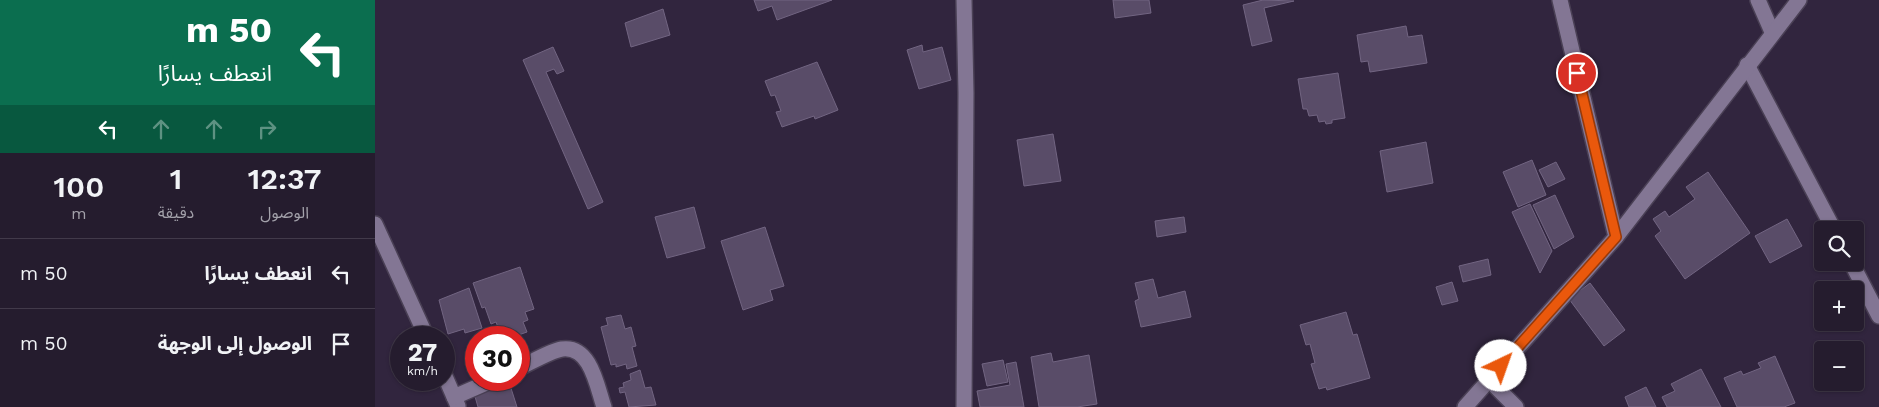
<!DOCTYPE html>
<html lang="ar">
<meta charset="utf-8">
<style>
body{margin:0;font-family:"Work Sans","Noto Sans Arabic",sans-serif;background:#2d2536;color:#f1f3f6;direction:rtl;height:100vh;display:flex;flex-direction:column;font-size:19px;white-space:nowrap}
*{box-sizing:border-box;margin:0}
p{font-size:16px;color:#a3a1aa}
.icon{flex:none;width:28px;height:28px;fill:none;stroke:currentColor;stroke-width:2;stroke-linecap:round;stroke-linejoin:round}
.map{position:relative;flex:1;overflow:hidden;direction:ltr}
.sheet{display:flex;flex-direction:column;background:#251c2e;width:375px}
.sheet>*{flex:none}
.hud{background:#0b6e4f;color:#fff;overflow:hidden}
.tools{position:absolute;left:1439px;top:221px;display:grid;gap:10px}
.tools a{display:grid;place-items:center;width:50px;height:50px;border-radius:5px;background:#251c2e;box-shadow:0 1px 4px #0004,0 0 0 1px #423a4a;font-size:25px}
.speed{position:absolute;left:15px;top:326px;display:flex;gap:10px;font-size:25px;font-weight:700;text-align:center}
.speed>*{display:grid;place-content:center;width:65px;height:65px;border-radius:50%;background:#251c2e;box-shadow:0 1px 4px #0004,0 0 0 1px #423a4a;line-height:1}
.speed small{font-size:12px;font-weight:400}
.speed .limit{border:8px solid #d22;background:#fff;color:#111}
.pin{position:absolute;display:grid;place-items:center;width:42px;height:42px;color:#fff;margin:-21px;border:2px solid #fff;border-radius:50%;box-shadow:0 1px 5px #0007}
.me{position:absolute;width:55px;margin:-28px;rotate:42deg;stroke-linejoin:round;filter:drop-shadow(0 0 4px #0008)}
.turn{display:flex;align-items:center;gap:18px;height:105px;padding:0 20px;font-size:22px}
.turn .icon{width:65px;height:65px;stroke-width:2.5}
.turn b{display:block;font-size:35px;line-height:42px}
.lanes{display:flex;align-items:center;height:48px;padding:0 20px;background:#0003;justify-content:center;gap:25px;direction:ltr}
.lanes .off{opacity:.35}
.eta{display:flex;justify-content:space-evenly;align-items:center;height:85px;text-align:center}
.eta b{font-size:30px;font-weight:600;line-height:35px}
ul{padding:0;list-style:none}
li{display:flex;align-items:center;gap:15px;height:70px;padding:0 20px;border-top:1px solid #423a4a}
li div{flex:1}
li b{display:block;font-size:19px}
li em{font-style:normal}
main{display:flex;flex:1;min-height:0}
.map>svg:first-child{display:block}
.building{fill:#594c68;stroke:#726582}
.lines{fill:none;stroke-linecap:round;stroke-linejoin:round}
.minor-casing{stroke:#4a4055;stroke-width:18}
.minor{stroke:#837694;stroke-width:15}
.route-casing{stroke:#983908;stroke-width:12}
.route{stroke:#ea580c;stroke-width:9}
</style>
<main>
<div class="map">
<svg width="1504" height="407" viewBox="0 0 1504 407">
<rect width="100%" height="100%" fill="#31253e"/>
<g class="building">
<polygon points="379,0 457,0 402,20 397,6 383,11"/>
<polygon points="738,0 774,0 776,13 740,18"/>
<polygon points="888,0 919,1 889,8 897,41 877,46 868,5"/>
<polygon points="288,9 295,35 256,47 250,23"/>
<polygon points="1031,26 1033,37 1047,35 1052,63 995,72 993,61 986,62 982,35"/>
<polygon points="547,45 548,52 567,47 576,80 544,89 532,50"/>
<polygon points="178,47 189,71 182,74 179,69 171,72 228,202 213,209 148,60"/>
<polygon points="442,62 463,110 440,119 439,116 407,127 401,112 406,111 400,95 396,96 390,81"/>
<polygon points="963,73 970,118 957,120 957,123 951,124 950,121 944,122 942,115 934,116 932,109 928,109 923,79"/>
<polygon points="678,134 686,181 649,186 642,140"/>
<polygon points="1051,142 1058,183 1012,192 1005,151"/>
<polygon points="1157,160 1171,195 1143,207 1128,172"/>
<polygon points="1181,162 1190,179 1173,187 1164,170"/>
<polygon points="1333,172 1375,233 1310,279 1280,236 1286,231 1278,219 1290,211 1294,217 1320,199 1311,187"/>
<polygon points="1180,195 1199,237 1179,249 1158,205"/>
<polygon points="1155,204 1177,251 1165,273 1137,212"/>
<polygon points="319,207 330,248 292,258 280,217"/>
<polygon points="809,217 811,232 782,237 780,221"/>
<polygon points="1412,219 1427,246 1395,263 1380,236"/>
<polygon points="390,227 409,286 395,290 398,300 368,310 346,241"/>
<polygon points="1113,259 1116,275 1088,282 1084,266"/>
<polygon points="145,267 159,309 150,312 153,320 148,322 152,332 135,338 132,327 124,330 121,322 116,324 110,307 107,308 98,283"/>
<polygon points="778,279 783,298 810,291 816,317 766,327 760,301 764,299 760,283"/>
<polygon points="1077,282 1083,301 1067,305 1061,287"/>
<polygon points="1215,283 1250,330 1229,346 1194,299"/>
<polygon points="94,288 107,328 90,333 89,329 73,334 64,300"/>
<polygon points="971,312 978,335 982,334 995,378 952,390 951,387 944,389 936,364 940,363 935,344 931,345 925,325"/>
<polygon points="246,315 250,329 256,327 261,346 257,347 262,366 252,369 251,364 241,367 241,364 236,365 226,327 233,325 231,318"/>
<polygon points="676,353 678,362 714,355 722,404 702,407 664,407 656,357"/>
<polygon points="1400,356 1420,403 1409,407 1362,407 1349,378 1366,371 1368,375 1386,368 1383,363"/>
<polygon points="628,360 633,382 612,386 607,364"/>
<polygon points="641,362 649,407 605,407 602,391 635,385 631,364"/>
<polygon points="1326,369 1346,407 1292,407 1287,397 1300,391 1296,384"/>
<polygon points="265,370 270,388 276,387 281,405 254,407 250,392 245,393 244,388 249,387 248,383 256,380 255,374"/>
<polygon points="134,382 142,407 103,407 99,393"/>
<polygon points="1271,387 1281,407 1254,407 1250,397"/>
</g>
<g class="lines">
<defs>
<g id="minor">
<polyline points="589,0 591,93 589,407"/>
<polyline points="1185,0 1241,237"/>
<polyline points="1383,0 1397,32"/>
<polyline points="1372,65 1459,230"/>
<polyline points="0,224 52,338"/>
<polyline points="1476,262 1504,316"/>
<path d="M144 368C155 363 175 351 187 349 216 345 222 387 229 407"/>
<polyline points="69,374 83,406"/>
<polyline points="1114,380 1141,407"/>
<polyline points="79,397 118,380"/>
<polyline points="1090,407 1241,237 1424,0"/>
</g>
</defs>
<use href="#minor" class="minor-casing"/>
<use href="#minor" class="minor"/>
</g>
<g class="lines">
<defs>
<polyline id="route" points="1126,366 1241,237 1202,73"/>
</defs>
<use href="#route" class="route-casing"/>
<use href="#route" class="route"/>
</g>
</svg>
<div class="tools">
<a><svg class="icon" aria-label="search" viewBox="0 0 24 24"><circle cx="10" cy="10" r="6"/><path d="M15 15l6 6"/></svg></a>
<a>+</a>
<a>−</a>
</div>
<div class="speed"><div>27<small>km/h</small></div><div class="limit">30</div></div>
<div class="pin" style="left:1202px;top:73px;background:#d93025"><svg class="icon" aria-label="arrive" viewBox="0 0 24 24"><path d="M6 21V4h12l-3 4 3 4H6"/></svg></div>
<svg class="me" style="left:1126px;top:366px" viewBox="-20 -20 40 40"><circle r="19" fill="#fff"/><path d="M0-13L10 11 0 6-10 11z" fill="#ea580c"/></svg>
</div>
<section class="sheet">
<div class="hud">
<div class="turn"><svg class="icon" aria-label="left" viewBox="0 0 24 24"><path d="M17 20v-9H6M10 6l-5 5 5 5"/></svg><div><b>50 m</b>انعطف يسارًا</div></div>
<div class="lanes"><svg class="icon" aria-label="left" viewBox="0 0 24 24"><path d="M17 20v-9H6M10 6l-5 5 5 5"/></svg><svg class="icon off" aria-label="ahead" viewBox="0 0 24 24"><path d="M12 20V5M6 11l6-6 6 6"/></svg><svg class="icon off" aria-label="ahead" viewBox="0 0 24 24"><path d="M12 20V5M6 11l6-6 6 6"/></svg><svg class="icon off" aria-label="right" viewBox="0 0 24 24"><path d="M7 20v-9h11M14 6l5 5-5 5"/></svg></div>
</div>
<div class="eta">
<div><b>12:37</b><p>الوصول</p></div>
<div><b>1</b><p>دقيقة</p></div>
<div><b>100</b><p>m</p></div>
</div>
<ul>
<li><svg class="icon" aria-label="left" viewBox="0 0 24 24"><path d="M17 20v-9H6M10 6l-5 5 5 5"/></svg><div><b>انعطف يسارًا</b></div><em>50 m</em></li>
<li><svg class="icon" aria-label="arrive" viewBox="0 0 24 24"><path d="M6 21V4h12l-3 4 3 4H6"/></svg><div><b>الوصول إلى الوجهة</b></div><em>50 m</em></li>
</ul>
</section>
</main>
